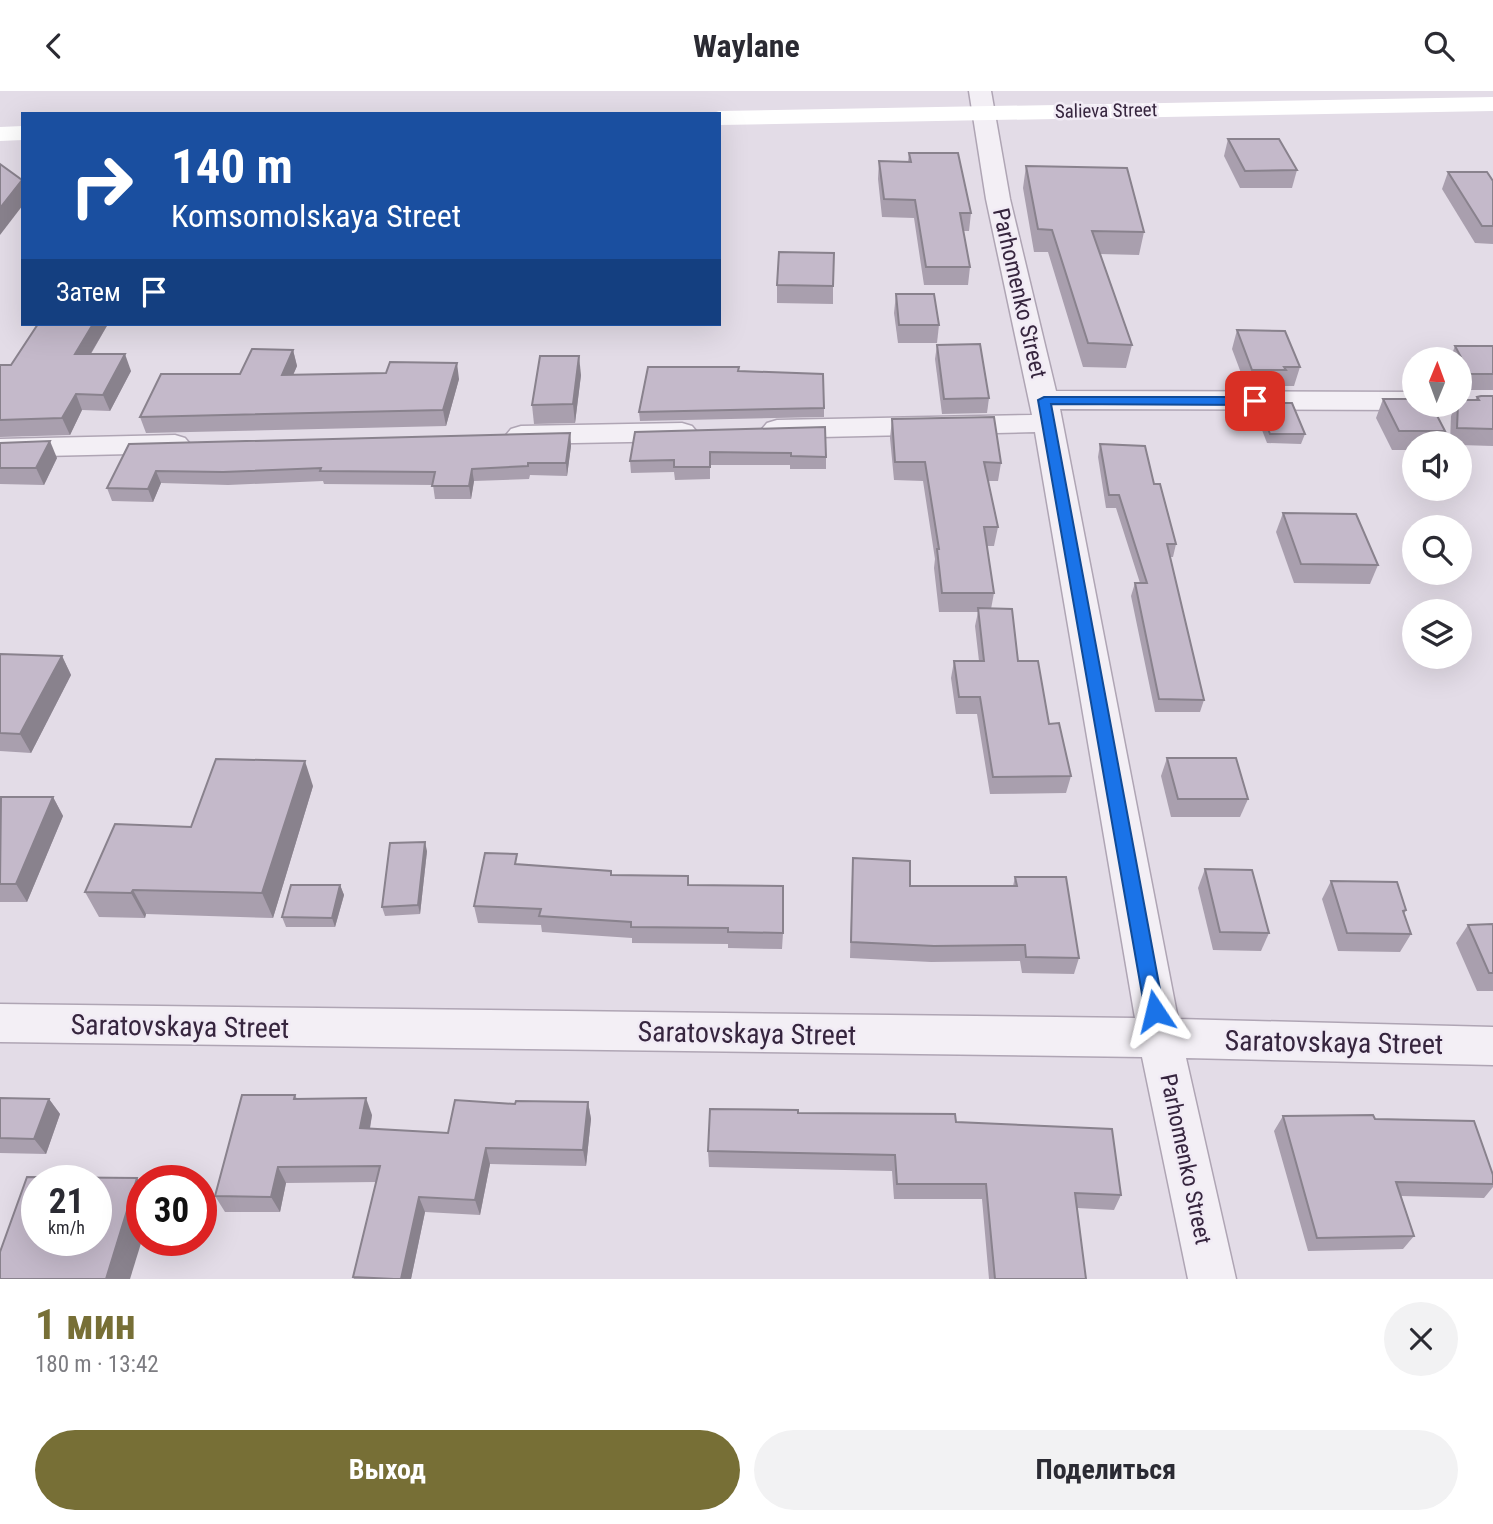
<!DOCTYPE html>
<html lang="ru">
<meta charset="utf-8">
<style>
body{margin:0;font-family:"Roboto Condensed",sans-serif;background:#f2f2f3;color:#2b2b33;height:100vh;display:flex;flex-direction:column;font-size:26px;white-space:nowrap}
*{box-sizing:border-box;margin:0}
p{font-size:23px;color:#7c7c81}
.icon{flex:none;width:38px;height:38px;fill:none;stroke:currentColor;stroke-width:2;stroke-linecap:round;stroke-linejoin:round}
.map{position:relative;height:1188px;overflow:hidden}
.drawer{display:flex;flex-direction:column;background:#fff;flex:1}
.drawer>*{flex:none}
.banner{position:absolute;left:21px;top:21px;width:700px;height:214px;border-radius:0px;box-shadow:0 7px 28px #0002;background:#1a4fa0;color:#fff;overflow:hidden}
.needle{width:46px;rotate:1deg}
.controls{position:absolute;left:1402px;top:256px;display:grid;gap:14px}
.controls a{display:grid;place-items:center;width:70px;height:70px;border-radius:50%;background:#fff;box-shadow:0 7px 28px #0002;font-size:35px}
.speed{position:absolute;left:21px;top:1074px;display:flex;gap:14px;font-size:35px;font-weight:700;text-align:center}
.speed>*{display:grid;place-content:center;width:91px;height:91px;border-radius:50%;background:#fff;box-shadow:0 7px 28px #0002;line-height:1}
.speed small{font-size:18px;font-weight:400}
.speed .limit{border:10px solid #d22;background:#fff;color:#111}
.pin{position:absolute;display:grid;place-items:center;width:60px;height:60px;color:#fff;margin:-30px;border-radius:14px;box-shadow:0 4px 10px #0006}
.me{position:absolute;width:77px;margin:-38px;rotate:350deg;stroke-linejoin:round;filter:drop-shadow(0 0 5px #0008)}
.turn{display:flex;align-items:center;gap:24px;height:147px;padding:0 35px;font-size:32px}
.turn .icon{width:91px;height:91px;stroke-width:2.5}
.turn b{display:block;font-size:49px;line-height:60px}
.then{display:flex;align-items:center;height:66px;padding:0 35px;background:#0003;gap:14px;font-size:26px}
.round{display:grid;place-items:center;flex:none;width:74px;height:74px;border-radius:37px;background:#f2f2f3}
.overview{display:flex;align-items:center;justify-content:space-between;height:119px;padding:0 35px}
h1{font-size:42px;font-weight:700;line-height:52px;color:#776f36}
.cta{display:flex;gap:14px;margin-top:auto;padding:14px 35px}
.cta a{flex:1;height:80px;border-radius:42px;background:#776f36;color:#fff;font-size:28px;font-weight:700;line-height:80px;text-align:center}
.cta a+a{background:#f2f2f3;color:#2b2b33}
header{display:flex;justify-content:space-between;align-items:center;height:91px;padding:0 35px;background:#fff;font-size:32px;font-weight:700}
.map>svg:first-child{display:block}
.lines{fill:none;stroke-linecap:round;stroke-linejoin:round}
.minor-casing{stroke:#afa5b4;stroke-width:3}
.minor{fill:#f3eff5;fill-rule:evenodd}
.secondary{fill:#fff;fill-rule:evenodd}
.wall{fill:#a99fae}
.shaded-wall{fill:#89828d}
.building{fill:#c4b9ca;stroke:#89828d;stroke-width:2;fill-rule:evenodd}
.route{fill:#1a73e8;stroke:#114b97;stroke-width:2}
.labels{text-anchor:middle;stroke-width:5;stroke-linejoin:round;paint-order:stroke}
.far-street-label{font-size:19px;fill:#36253e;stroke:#f1ebf5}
.street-label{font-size:23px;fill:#36253e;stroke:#f1ebf5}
.near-street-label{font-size:28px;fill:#36253e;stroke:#f1ebf5}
</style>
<header><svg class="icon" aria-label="back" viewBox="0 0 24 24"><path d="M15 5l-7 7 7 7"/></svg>Waylane<svg class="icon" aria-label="search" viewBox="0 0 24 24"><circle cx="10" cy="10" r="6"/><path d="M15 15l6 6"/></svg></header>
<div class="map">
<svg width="1493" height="1188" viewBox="0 0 1493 1188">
<rect width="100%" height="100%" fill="#e3dce7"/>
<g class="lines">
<defs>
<g id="minor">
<polygon points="969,0 991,0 1010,108 1056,300 1414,301 1414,313 1426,313 1414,319 1060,318 1178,928 1493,936 1493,974 1186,967 1236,1188 1188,1188 1142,966 0,951 0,913 1135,927 1035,341 777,347 767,344 762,338 767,332 777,329 1032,324 986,108"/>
<polygon points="682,332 692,335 697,341 692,347 682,350 521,353 511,350 506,344 511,338 521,335"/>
<polygon points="175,344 185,347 190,353 185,359 175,362 0,366 0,348"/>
</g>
</defs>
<use href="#minor" class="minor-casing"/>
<use href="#minor" class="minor"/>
<g class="secondary">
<polygon points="1493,6 1493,20 719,34 719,23 710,23 719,20"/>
<polygon points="23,35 23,49 0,50 0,36"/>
</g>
</g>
<g class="wall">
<polygon points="1228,48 1297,79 1292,97 1240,97 1224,65"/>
<polygon points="909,62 971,122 969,140 963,140 970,176 968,194 924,194 914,127 882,126 878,88 879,70 908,71"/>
<polygon points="1026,75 1144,141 1139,164 1100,163 1132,254 1126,277 1083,276 1048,161 1034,161 1023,97"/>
<polygon points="1448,81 1493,90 1493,153 1475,152 1442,98"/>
<polygon points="777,194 833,195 833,213 777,212"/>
<polygon points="896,203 939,234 937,252 898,252 894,222"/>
<polygon points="38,233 108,233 91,263 131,280 110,320 82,319 70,344 0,346 0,274 11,274"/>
<polygon points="1237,239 1300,276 1294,295 1281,295 1280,298 1247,298 1232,258"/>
<polygon points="937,254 989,307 987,322 942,323 935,268"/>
<polygon points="1455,255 1493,255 1493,299 1463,299 1460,293 1460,268 1450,268"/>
<polygon points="293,259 297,275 293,284 459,288 446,335 146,342 140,326"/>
<polygon points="739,280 824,317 824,326 640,330 639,321"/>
<polygon points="581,284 575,332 534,333 532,314"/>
<polygon points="1493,305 1493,355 1460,354 1460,352 1450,352 1451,325 1456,313 1475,309 1477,306"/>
<polygon points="1383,308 1445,340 1440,352 1414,352 1414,359 1392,359 1376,327"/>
<polygon points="1258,312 1305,343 1301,353 1267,352 1255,321"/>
<polygon points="892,328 1001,372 998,390 988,390 998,436 994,455 987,455 994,502 991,518 1049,633 1071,685 1066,702 990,703 977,623 956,623 951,587 954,570 979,570 975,535 978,521 939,521 934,477 935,468 923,390 894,389 890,347"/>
<polygon points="635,341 826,366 826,378 790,378 790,374 710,374 710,388 675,389 674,381 631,382 630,370"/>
<polygon points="570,342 571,355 567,385 530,384 529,388 474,390 471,408 435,408 433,394 324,393 323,390 228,394 161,392 153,411 112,410 107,397 129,353"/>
<polygon points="0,352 57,367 44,394 0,393"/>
<polygon points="1100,353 1154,393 1176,453 1173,466 1170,466 1204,609 1200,621 1155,621 1131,505 1135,492 1140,492 1116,417 1106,417 1098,366"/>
<polygon points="1283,422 1378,474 1370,493 1294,492 1276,441"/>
<polygon points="0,563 62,565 71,584 31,662 0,660"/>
<polygon points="1167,667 1248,708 1240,726 1171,726 1161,685"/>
<polygon points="313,695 273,827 146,823 145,827 99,826 85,801 191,736"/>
<polygon points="53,706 63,725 27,811 0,811 0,707"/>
<polygon points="427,760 420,823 385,825 382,816"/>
<polygon points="853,767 910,795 1013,795 1015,786 1079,867 1074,883 1022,882 1020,870 931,871 850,867 852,784"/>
<polygon points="519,774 611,780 612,784 688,785 689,794 783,842 782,858 728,857 728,853 632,852 632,847 542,841 541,834 478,832 474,815"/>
<polygon points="1205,778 1269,842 1261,860 1213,859 1198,797"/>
<polygon points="1331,790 1406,819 1404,823 1411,843 1400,861 1338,860 1322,808"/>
<polygon points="340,794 344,804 335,836 286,836 282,826"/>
<polygon points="1493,833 1493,900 1477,900 1456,852 1468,834"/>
<polygon points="295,1004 297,1008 372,1024 370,1038 448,1042 515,1013 588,1011 591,1028 586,1075 490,1073 480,1124 425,1121 411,1188 354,1188 353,1186 376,1091 286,1092 280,1121 225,1121 215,1105"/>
<polygon points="0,1007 49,1008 60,1023 46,1063 0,1062"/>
<polygon points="798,1022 956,1031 1121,1104 1114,1119 1077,1117 1086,1188 989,1188 982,1108 894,1108 892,1080 709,1076 708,1060"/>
<polygon points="1283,1025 1375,1028 1493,1093 1493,1096 1484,1107 1401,1105 1414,1145 1403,1158 1308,1160 1274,1040"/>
</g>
<g class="shaded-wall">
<polygon points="22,89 23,93 23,114 0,144 0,117"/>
<polygon points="93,233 108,233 81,279 75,263"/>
<polygon points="293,259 297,275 286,300 282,284"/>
<polygon points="125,263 131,280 110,320 103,304"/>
<polygon points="579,265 581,284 575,332 573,313"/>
<polygon points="457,272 459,288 446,335 443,319"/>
<polygon points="76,303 82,319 70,344 62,327"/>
<polygon points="570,342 571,355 567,385 566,372"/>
<polygon points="50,350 57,367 44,394 36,377"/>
<polygon points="472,378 474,390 471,408 469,395"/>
<polygon points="156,380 161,392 153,411 148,398"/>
<polygon points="62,565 71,584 31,662 20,643"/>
<polygon points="305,670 313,695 273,827 262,802"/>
<polygon points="53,706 63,725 27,811 16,793"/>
<polygon points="425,751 427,760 420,823 418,814"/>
<polygon points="340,794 344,804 335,836 332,827"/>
<polygon points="133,799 146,823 145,827 131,802"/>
<polygon points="366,1007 372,1024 367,1053 360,1037"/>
<polygon points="49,1008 60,1023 46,1063 34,1048"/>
<polygon points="588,1011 591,1028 586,1075 583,1059"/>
<polygon points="486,1057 490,1073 480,1124 475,1109"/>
<polygon points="278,1076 286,1092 280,1121 271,1106"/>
<polygon points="137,1087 142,1094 142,1149 130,1188 106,1188"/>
<polygon points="419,1106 425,1121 411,1188 401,1188"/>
</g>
<g class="building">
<polygon points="1228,48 1279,48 1297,79 1245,80"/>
<polygon points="909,62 958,62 971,122 960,122 970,176 926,176 915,109 884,108 879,70 911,71"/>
<polygon points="0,73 22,89 0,117"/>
<polygon points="1026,75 1127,77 1144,141 1092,140 1132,254 1088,252 1052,139 1038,138"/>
<polygon points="1448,81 1487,81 1493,90 1493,135 1482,135"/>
<polygon points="779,161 834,162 833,195 777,194"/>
<polygon points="896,203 934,203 939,234 899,234"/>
<polygon points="38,233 93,233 75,263 125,263 103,304 76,303 62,327 0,329 0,274 11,274"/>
<polygon points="1237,239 1285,240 1300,276 1284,276 1286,279 1252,279"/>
<polygon points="980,253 989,307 944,308 937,254"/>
<polygon points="1455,255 1493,255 1493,283 1470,283"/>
<polygon points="252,258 293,259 282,284 386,282 390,271 457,272 443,319 140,326 161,283 240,283"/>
<polygon points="540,265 579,265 573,313 532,314"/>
<polygon points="648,276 739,276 738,280 823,283 824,317 639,321"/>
<polygon points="1481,305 1493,305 1493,338 1457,337 1458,313 1460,313 1460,309 1479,309 1477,306"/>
<polygon points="1383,308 1414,308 1414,313 1431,313 1445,340 1399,340"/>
<polygon points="1258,312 1292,312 1305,343 1270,343"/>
<polygon points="994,326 1001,372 984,371 998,436 984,436 994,502 942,502 937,458 939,458 925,371 895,371 892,328"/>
<polygon points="825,336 826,366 791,365 791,362 710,361 710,376 674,376 674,369 630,370 635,341"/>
<polygon points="570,342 566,372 528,372 528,375 472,378 469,395 432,395 435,381 320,380 321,377 223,381 156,380 148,398 107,397 129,353"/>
<polygon points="50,350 36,377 0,377 0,352"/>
<polygon points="1100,353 1145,355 1154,393 1160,393 1176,453 1167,453 1204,609 1159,608 1135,492 1147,492 1119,404 1109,404"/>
<polygon points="1283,422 1356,423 1378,474 1301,473"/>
<polygon points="978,517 1012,518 1018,570 1038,570 1049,633 1059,632 1071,685 993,686 980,606 959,606 954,570 984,570"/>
<polygon points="0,563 62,565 20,643 0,642"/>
<polygon points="1167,667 1236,667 1248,708 1178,708"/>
<polygon points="216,668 305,670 262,802 133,799 131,802 85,801 115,733 191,736"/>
<polygon points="1,706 53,706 16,793 0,793"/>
<polygon points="425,751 418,814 382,816 390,752"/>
<polygon points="485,762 517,763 515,773 611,780 611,784 688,785 688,794 783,795 783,842 728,841 728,837 631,836 631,831 539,825 541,818 474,815"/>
<polygon points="853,767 910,770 910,795 1017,795 1015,786 1066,786 1079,867 1026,866 1025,854 934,855 851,851"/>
<polygon points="1205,778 1252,779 1269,842 1220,841"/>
<polygon points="1331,790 1397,791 1406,819 1403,820 1411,843 1347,842"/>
<polygon points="291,794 340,794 332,827 282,826"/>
<polygon points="1493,833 1493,882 1489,882 1468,834"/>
<polygon points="242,1004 295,1004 294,1008 366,1007 360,1037 448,1042 455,1009 515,1013 516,1010 588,1011 583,1059 486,1057 475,1109 419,1106 401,1188 394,1188 353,1186 380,1075 278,1076 271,1106 215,1105"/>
<polygon points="0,1007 49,1008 34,1048 0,1047"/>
<polygon points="710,1018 798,1019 798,1022 955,1023 956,1031 1112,1038 1121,1104 1075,1102 1086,1188 995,1188 986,1093 897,1093 895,1064 708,1060"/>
<polygon points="1373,1024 1375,1028 1474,1030 1493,1084 1493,1093 1396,1091 1414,1145 1317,1147 1283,1025"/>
<path d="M27 1086 137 1087 106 1188H0V1161ZM37 1090H96V1150H37Z"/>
</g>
<polygon class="route" points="1044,306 1255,306 1262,310 1255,314 1051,313 1164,920 1161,927 1155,929 1148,927 1145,920 1038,309"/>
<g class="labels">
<g class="far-street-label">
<text transform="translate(1106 19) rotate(-1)" y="7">Salieva Street</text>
</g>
<g class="street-label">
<text transform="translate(1020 202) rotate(77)" y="8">Parhomenko Street</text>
<text transform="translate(1186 1068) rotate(78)" y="8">Parhomenko Street</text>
</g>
<g class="near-street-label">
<text transform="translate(180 935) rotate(1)" y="10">Saratovskaya Street</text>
<text transform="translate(747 942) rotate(1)" y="10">Saratovskaya Street</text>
<text transform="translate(1334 951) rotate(1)" y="10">Saratovskaya Street</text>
</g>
</g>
</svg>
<div class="controls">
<a><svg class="needle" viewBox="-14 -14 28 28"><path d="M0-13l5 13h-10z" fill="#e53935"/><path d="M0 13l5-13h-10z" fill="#7c7c81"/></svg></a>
<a><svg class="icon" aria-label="sound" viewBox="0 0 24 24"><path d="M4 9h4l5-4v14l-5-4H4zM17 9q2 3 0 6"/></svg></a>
<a><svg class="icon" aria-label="search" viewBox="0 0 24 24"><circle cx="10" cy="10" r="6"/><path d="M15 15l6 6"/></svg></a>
<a><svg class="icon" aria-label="layers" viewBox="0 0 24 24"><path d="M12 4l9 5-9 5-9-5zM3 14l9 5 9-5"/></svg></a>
</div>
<div class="speed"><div>21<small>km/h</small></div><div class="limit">30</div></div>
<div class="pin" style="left:1255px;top:310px;background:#d93025"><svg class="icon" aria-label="arrive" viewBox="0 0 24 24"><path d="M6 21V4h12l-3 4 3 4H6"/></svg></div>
<svg class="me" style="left:1155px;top:920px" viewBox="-20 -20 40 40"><path d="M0-17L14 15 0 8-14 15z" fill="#1a73e8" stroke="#fff" stroke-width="4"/></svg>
<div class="banner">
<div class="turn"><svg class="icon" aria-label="right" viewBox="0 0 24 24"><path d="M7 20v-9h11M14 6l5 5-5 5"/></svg><div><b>140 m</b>Komsomolskaya Street</div></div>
<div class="then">Затем<svg class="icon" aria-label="arrive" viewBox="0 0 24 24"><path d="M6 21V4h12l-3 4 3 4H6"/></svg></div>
</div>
</div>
<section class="drawer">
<div class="overview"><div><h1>1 мин</h1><p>180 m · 13:42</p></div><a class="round"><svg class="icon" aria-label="close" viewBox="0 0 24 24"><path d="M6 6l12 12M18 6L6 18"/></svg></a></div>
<div class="cta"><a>Выход</a><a>Поделиться</a></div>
</section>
